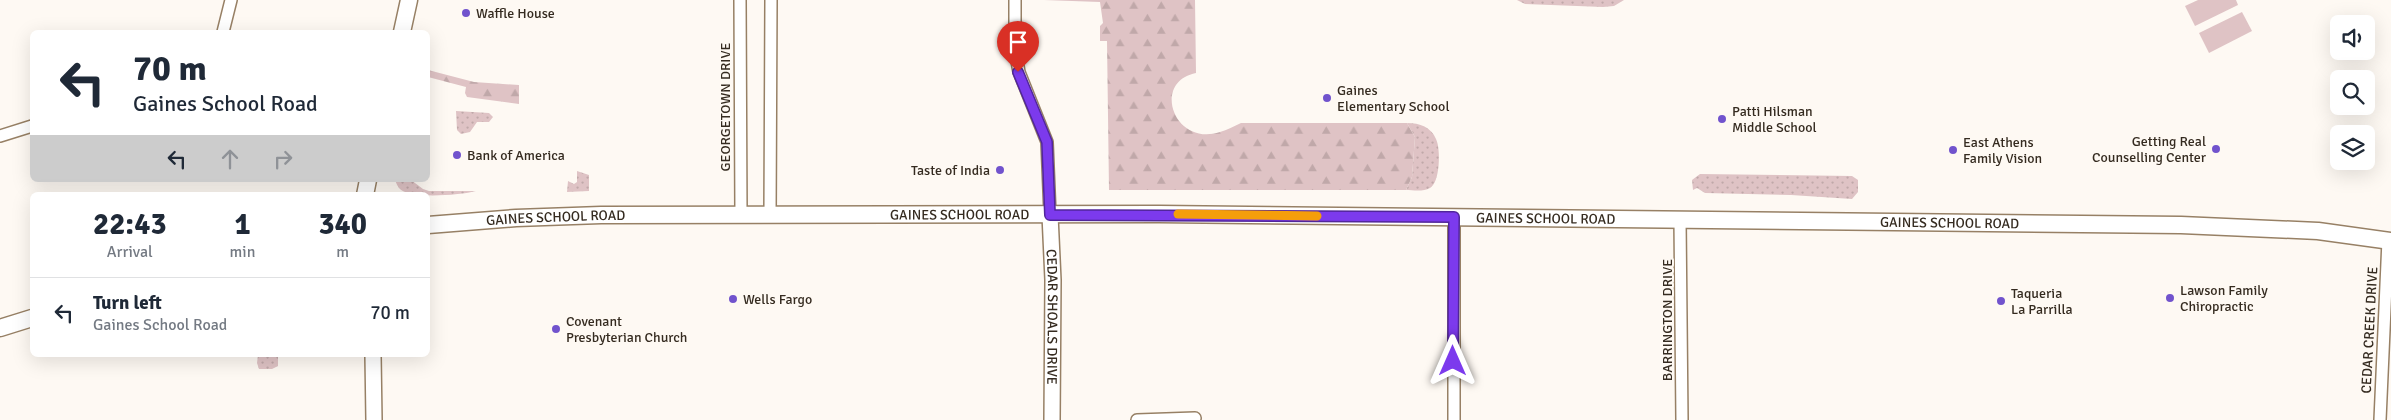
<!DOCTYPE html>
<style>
body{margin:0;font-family:Signika,sans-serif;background:#f2f2f3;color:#1f2937;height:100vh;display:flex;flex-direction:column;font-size:19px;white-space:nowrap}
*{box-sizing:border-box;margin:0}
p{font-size:16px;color:#747a83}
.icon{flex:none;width:28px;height:28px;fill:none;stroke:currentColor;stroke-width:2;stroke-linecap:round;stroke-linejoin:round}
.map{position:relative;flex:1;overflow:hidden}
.drawer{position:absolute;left:30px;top:192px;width:400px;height:165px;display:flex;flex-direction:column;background:#fff;border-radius:8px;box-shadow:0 5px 20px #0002}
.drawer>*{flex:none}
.banner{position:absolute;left:30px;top:30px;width:400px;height:152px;border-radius:8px;box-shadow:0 5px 20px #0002;background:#fff;color:#1f2937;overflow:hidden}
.buttons{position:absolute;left:2330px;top:15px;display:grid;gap:10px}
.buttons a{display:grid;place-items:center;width:45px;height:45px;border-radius:8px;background:#fff;box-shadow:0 5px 20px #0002;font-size:25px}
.pin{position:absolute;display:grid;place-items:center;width:42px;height:42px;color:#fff;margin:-51px -21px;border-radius:50% 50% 50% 0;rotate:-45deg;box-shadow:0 0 5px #0007}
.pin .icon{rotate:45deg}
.me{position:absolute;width:55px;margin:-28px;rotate:0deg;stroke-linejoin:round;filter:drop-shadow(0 0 4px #0008)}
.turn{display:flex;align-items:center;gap:18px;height:105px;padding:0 20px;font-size:22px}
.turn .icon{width:65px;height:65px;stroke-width:2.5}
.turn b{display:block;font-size:35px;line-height:42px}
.lanes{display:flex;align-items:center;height:48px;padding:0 20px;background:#0003;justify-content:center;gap:25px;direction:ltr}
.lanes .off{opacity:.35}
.eta{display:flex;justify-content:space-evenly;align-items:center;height:85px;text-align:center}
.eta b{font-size:30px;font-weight:800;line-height:35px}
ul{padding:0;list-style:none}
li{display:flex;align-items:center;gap:15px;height:70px;padding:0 20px;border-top:1px solid #e0e1e3}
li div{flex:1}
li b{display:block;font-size:19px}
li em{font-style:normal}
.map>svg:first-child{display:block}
.grass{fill:url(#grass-dots)}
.forest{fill:url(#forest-firs)}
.garden{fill:#dfc3c5}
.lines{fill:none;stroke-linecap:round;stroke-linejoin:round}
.minor-casing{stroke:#978065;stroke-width:14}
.tertiary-casing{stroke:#978065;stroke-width:18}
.secondary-casing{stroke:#978065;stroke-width:19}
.minor{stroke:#fff;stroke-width:11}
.tertiary{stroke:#fff;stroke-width:15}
.secondary{stroke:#fff;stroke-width:16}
.route-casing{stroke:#51269a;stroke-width:12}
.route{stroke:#7c3aed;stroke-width:9}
.slow{stroke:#f59e0b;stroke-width:9}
.poi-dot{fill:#7153cd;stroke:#fef9f3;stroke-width:2}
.labels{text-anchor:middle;stroke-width:4;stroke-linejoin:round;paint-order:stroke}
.poi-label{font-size:14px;fill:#352b20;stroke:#fef9f3;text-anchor:start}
.street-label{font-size:14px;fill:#352b20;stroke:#fef9f3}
</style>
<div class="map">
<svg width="2391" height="420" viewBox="0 0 2391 420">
<defs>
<pattern id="grass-dots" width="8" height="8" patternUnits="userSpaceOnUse" patternTransform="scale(1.25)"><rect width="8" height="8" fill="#dfc3c5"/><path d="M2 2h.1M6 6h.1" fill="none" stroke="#c0a8a9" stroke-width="1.8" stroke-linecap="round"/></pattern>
<pattern id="forest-firs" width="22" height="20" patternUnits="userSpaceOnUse" patternTransform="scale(1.25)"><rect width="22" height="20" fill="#dfc3c5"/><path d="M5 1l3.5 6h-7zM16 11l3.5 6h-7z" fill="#c0a8a9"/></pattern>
</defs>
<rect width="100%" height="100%" fill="#fef9f3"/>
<g class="grass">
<polygon points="1517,0 1624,0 1614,6 1603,7 1525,4"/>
<polygon points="456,111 489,113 493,117 489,122 477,122 470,132 461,134 457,130"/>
<path d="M1407 123C1420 123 1431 127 1436 139 1441 149 1440 183 1430 188 1423 192 1413 190 1406 190L1412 177 1415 137Z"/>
<polygon points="577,171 589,175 589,191 567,192 568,181 574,184 577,182"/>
<polygon points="1700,174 1852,176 1858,180 1858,192 1852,199 1791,195 1705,193 1697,188 1693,190 1692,180"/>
<path d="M395 180H411L423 189 429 191H476C462 195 419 198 405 192 399 190 397 185 395 180Z"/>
<polygon points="258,355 278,355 278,366 272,369 259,369 257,363"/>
</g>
<g class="forest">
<path d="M1044 0H1195L1196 73C1151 82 1174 147 1220 132 1227 130 1234 126 1241 123H1407L1415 137 1412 177 1406 190H1109L1107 41H1100V26L1103 23 1100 2Z"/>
<polygon points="428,70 474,82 519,85 519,104 467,97 465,93 466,87 428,77"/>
</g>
<g class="garden">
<polygon points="2198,0 2236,0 2238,5 2195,26 2185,6"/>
<polygon points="2242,12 2252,31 2209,53 2199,33"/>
</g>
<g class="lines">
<defs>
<g id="minor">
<polyline points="740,0 741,215"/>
<polyline points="1015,0 1015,50 1019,72 1047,142 1050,215"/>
<polyline points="223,32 231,0"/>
<polyline points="0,136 32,126"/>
<polyline points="770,215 771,0"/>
<polyline points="1680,220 1682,420"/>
<polyline points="1137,420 1195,418"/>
<polyline points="1454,420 1454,217"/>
<polyline points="2380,420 2388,240"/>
</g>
<g id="tertiary">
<path id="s1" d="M1050 215 1053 280 1052 420"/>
<polyline points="373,355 374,420"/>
</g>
<g id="secondary">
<polyline points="402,32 409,0"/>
<polyline points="365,195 368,180"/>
<path id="s2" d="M428 225 516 218 601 215 1159 214 2181 225 2318 231 2391 241"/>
<polyline points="0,328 32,318"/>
</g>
</defs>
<use href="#minor" class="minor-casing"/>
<use href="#tertiary" class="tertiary-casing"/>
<use href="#secondary" class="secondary-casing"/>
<use href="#minor" class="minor"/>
<use href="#tertiary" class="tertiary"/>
<use href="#secondary" class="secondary"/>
</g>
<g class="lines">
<defs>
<polyline id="route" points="1018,72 1047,142 1050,215 1454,217 1453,361"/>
</defs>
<use href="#route" class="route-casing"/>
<use href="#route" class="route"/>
<polyline class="slow" points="1178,214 1317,216"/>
</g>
<g class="poi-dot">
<circle cx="466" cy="13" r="5"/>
<circle cx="1327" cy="98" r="5"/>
<circle cx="1722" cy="119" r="5"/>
<circle cx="2216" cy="149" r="5"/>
<circle cx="1953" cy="150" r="5"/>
<circle cx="457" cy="155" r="5"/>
<circle cx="1000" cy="170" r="5"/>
<circle cx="2170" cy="298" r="5"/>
<circle cx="733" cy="299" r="5"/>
<circle cx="2001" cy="301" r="5"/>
<circle cx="556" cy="329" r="5"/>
</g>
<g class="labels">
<g class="poi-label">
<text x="476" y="18">Waffle House</text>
<text x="1337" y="95">Gaines<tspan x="1337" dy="16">Elementary School</tspan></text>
<text x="1732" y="116">Patti Hilsman<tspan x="1732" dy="16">Middle School</tspan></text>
<text x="2206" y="146" text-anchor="end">Getting Real<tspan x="2206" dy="16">Counselling Center</tspan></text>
<text x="1963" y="147">East Athens<tspan x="1963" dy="16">Family Vision</tspan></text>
<text x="467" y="160">Bank of America</text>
<text x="990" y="175" text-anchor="end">Taste of India</text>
<text x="2180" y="295">Lawson Family<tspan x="2180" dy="16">Chiropractic</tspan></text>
<text x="2011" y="298">Taqueria<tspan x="2011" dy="16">La Parrilla</tspan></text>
<text x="743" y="304">Wells Fargo</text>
<text x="566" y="326">Covenant<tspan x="566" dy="16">Presbyterian Church</tspan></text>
</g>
<g class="street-label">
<text transform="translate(725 107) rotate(-90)" y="5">GEORGETOWN DRIVE</text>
<text dy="5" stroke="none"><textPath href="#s2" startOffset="532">GAINES SCHOOL ROAD</textPath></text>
<text dy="5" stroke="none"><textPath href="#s2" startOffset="128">GAINES SCHOOL ROAD</textPath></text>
<text dy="5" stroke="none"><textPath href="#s2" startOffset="1118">GAINES SCHOOL ROAD</textPath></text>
<text dy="5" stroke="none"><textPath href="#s2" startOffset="1522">GAINES SCHOOL ROAD</textPath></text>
<text dy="5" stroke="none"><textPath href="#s1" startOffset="102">CEDAR SHOALS DRIVE</textPath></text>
<text transform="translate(1667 320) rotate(-90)" y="5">BARRINGTON DRIVE</text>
<text transform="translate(2369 330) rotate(-87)" y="5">CEDAR CREEK DRIVE</text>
</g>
</g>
</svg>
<div class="buttons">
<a><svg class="icon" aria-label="sound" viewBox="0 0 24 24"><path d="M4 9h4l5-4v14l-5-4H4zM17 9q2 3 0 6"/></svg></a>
<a><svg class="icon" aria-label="search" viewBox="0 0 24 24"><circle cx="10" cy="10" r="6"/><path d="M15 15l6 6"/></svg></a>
<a><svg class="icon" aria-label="layers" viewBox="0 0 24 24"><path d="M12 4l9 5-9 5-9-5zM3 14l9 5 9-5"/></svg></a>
</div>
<div class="pin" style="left:1018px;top:72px;background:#d93025"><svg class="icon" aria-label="arrive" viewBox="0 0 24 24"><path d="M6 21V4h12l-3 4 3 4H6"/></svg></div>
<svg class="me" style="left:1453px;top:361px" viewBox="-20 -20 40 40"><path d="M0-17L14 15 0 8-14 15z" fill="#7c3aed" stroke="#fff" stroke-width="4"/></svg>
<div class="banner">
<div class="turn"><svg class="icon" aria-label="left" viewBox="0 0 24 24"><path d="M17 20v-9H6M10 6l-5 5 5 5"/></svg><div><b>70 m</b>Gaines School Road</div></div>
<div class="lanes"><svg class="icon" aria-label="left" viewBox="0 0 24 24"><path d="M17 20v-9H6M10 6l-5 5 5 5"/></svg><svg class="icon off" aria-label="ahead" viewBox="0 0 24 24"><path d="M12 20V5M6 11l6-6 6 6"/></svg><svg class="icon off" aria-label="right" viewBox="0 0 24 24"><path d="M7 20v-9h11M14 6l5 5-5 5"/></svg></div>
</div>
<section class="drawer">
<div class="eta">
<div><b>22:43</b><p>Arrival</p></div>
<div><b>1</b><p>min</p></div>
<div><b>340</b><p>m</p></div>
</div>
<ul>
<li><svg class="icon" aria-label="left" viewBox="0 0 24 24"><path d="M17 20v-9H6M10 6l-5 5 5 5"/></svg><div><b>Turn left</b><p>Gaines School Road</p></div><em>70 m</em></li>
</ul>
</section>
</div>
